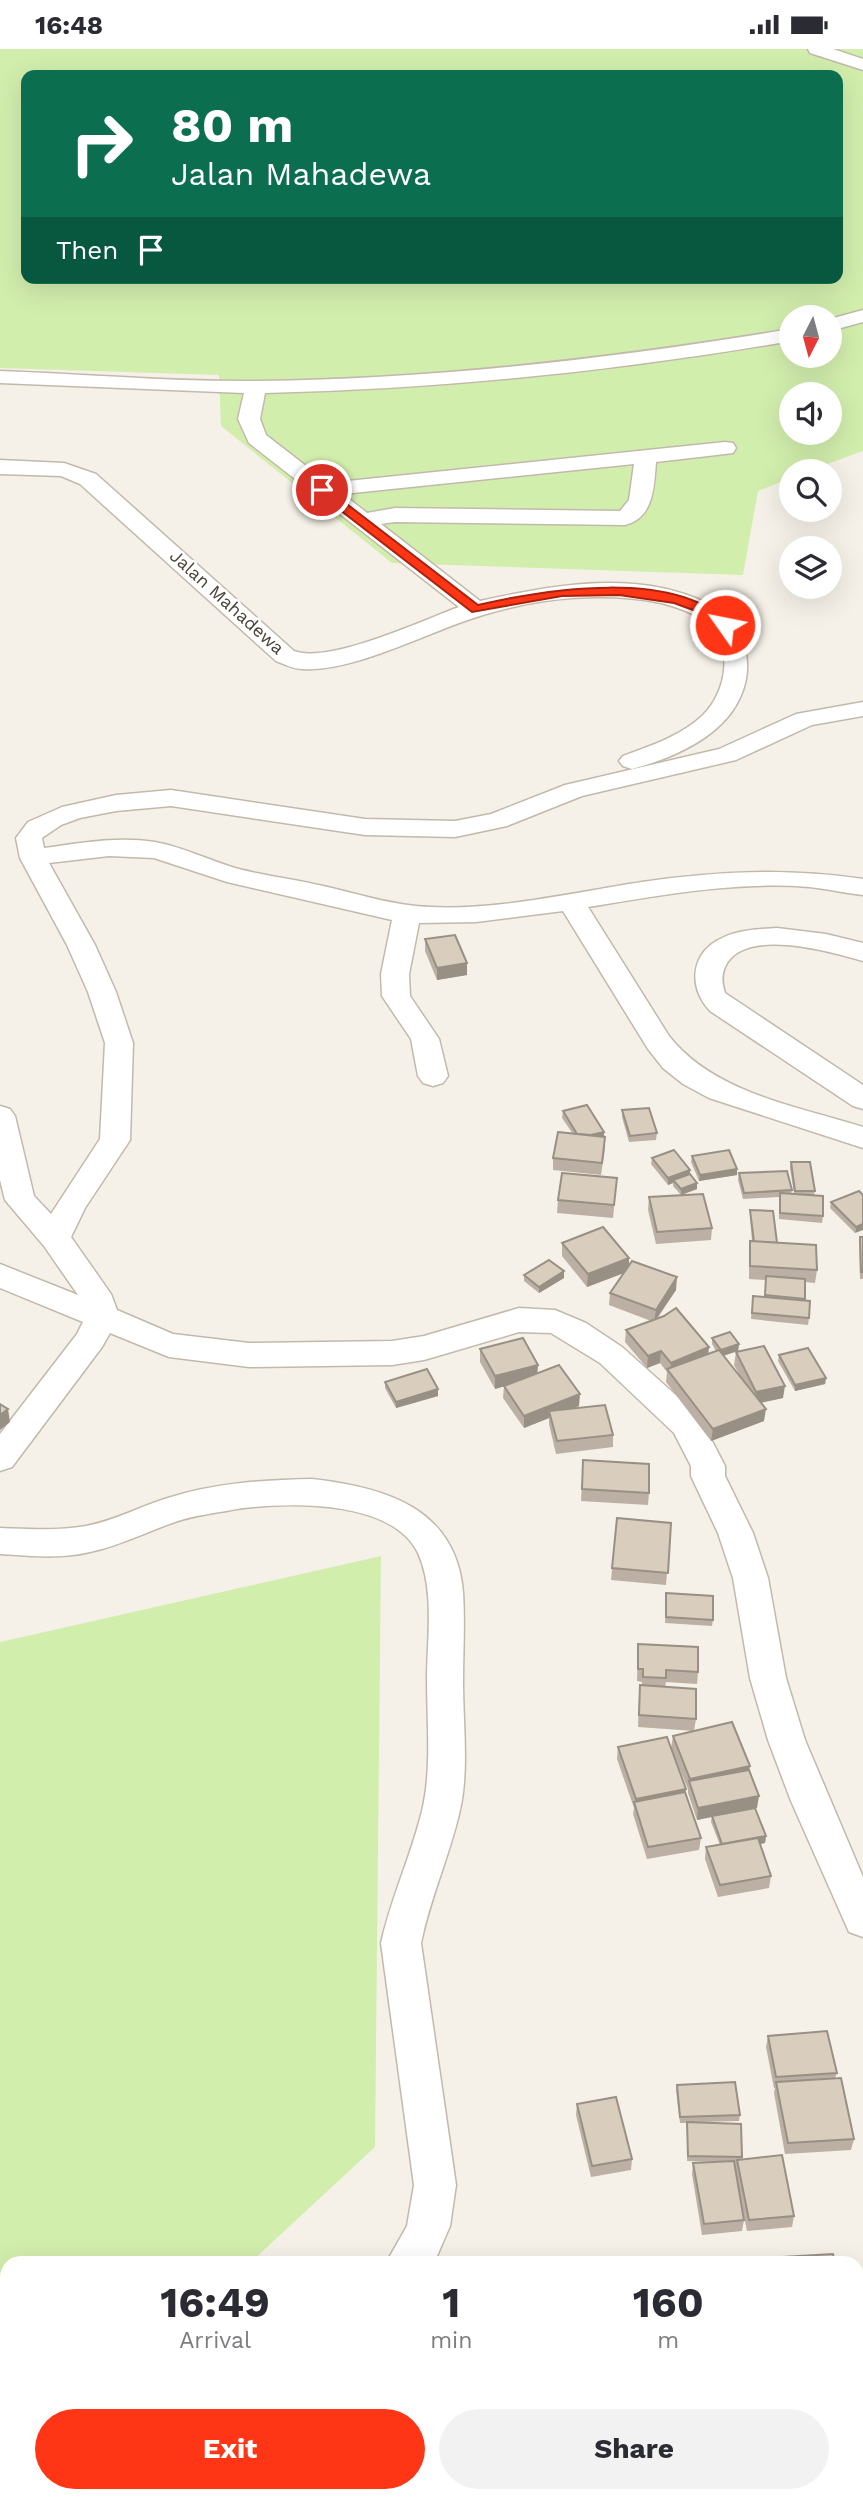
<!DOCTYPE html>
<style>
body{margin:0;font-family:"Work Sans",sans-serif;background:#f2f2f3;color:#2b2b33;height:100vh;display:flex;flex-direction:column;font-size:26px;white-space:nowrap}
*{box-sizing:border-box;margin:0}
p{font-size:23px;color:#7c7c81}
.icon{flex:none;width:38px;height:38px;fill:none;stroke:currentColor;stroke-width:2;stroke-linecap:round;stroke-linejoin:round}
.map{position:relative;flex:1;overflow:hidden}
.drawer{position:absolute;left:0px;top:2207px;width:864px;height:247px;display:flex;flex-direction:column;background:#fff;border-radius:21px 21px 0 0;box-shadow:0 7px 28px #0002}
.drawer>*{flex:none}
.guide{position:absolute;left:21px;top:21px;width:822px;height:214px;border-radius:14px;box-shadow:0 7px 28px #0002;background:#0b6e4f;color:#fff;overflow:hidden}
.needle{width:46px;rotate:186deg}
.buttons{position:absolute;left:779px;top:256px;display:grid;gap:14px}
.buttons a{display:grid;place-items:center;width:63px;height:63px;border-radius:50%;background:#fff;box-shadow:0 7px 28px #0002;font-size:35px}
.pin{position:absolute;display:grid;place-items:center;width:60px;height:60px;color:#fff;margin:-30px;border:4px solid #fff;border-radius:50%;box-shadow:0 2px 7px #0007}
.me{position:absolute;width:77px;margin:-38px;rotate:303deg;stroke-linejoin:round;filter:drop-shadow(0 0 5px #0008)}
.turn{display:flex;align-items:center;gap:24px;height:147px;padding:0 35px;font-size:32px}
.turn .icon{width:91px;height:91px;stroke-width:2.5}
.turn b{display:block;font-size:49px;line-height:60px}
.then{display:flex;align-items:center;height:66px;padding:0 35px;background:#0003;gap:14px;font-size:26px}
.eta{display:flex;justify-content:space-evenly;align-items:center;height:119px;text-align:center}
.eta b{font-size:42px;font-weight:700;line-height:49px}
.button{display:flex;gap:14px;margin-top:auto;padding:14px 35px}
.button a{flex:1;height:80px;border-radius:42px;background:#ff3616;color:#fff;font-size:28px;font-weight:700;line-height:80px;text-align:center}
.button a+a{background:#f2f2f3;color:#2b2b33}
.status{display:flex;justify-content:space-between;align-items:center;height:49px;padding:0 35px;background:#fff;direction:ltr}
.status svg{height:19px;fill:currentColor}
.map>svg:first-child{display:block}
.green{fill:#d2eead;fill-rule:evenodd}
.lines{fill:none;stroke-linecap:round;stroke-linejoin:round}
.minor-casing{stroke:#c2b9aa;stroke-width:3}
.minor{fill:#fff;fill-rule:evenodd}
.wall{fill:#bbb0a3}
.shaded-wall{fill:#989084}
.building{fill:#d9cdbd;stroke:#989084;stroke-width:2}
.route{fill:#ff3616;stroke:#a6230e;stroke-width:2}
.labels{text-anchor:middle;stroke-width:5;stroke-linejoin:round;paint-order:stroke}
.far-street-label{font-size:18px;fill:#4a4236;stroke:#fff}
</style>
<div class="status"><b>16:48</b><svg viewBox="0 0 49 12"><path d="M0 12V9h3v3zM5 12V6h3v6zM10 12V3h3v9zM15 12V0h3v12zM26 1h20v11H26zM47 4h2v5h-2z"/></svg></div>
<div class="map">
<svg width="863" height="2453" viewBox="0 0 863 2453">
<rect width="100%" height="100%" fill="#f6f1e8"/>
<g class="green">
<path d="M0 0H863V402L808 422H791V429L758 442 743 526 392 514 221 377 219 326 0 319ZM26 26H838V229H26ZM791 268H830V306H791ZM791 345H830V383H791Z"/>
<polygon points="381,1507 375,2098 250,2214 7,2214 7,2390 0,2387 0,1593"/>
</g>
<g class="lines">
<defs>
<g id="minor">
<polygon points="808,0 833,0 863,10 863,21 810,4"/>
<polygon points="863,261 863,273 830,282 830,270"/>
<path d="M791 280V292C617 322 442 340 265 344L260 370 266 386 328 434 725 393 733 394 736 399 733 404 725 405 656 413C654 437 654 469 625 476L395 473 381 475 480 552C552 536 637 520 707 554 758 580 759 642 718 678 695 699 662 712 632 720L623 717 619 712 623 707C650 697 681 687 703 666 727 642 735 596 705 573 693 563 676 558 661 554 604 542 538 549 483 566 431 581 354 624 302 620 293 620 284 615 276 612L80 435 61 427 0 425V411L64 414 96 425 294 602C329 615 421 572 459 558L249 394 238 370 244 344 0 334V322C86 325 173 333 259 332 438 330 615 309 791 280ZM634 415 629 451 620 462 395 459 367 464 343 445Z"/>
<path d="M863 653V667L812 676 736 711 582 747 507 777 455 788 365 786 171 757 116 762 80 769 61 776 42 789 44 799C81 794 118 787 155 793 183 798 208 811 235 819 264 827 294 830 323 837 355 844 384 854 416 857 488 864 570 844 642 833 719 822 786 819 863 830V846C845 844 827 840 809 838 736 832 661 846 588 858L669 987C714 1044 796 1057 863 1078V1099L709 1049 683 1035 663 1019 648 1000 563 862 476 873 419 874 409 925 410 947 439 990 448 1027 443 1034 433 1037 423 1034 418 1027 411 990 382 947 381 925 392 871 227 833 154 809 109 807 49 814 95 896 116 943 133 994 130 1091 85 1159 71 1188 111 1245 117 1261 173 1285 249 1294 392 1292 424 1287 519 1259 555 1261 586 1274 622 1298 699 1367 725 1417V1427L753 1484 768 1529 786 1629 805 1691 863 1828V1888L849 1883 791 1752 768 1691 750 1629 733 1529 718 1484 691 1427V1417L674 1384 600 1314 551 1284 519 1283 424 1311 392 1316 249 1318 169 1308 110 1284 102 1298 12 1418 0 1422V1385L77 1285 83 1273 0 1239V1215L78 1246 44 1197 5 1151 0 1131V1057L10 1060 15 1067 34 1147 51 1165 100 1090 105 994 88 943 67 896 20 809 16 789 28 773 62 758 116 746 171 741 365 770 455 772 491 765 565 736 719 700 796 665Z"/>
<path d="M777 879 826 885 863 894V912C831 903 743 877 725 918 721 927 722 935 725 944L863 1036V1060L853 1057 710 962C688 938 690 904 722 889 738 881 759 880 777 879Z"/>
<path d="M312 1430C383 1438 456 1458 463 1543 465 1573 463 1604 463 1634 463 1675 469 1721 460 1761 450 1806 430 1849 421 1894L456 2136 450 2177 434 2214H386L407 2177 414 2136 381 1894C391 1849 411 1807 422 1762 432 1721 427 1673 427 1630 427 1591 435 1541 418 1504 392 1450 287 1453 237 1460 216 1464 195 1466 175 1473 146 1483 119 1497 90 1503 61 1510 30 1507 0 1505V1479C29 1480 58 1482 86 1477 114 1472 141 1457 168 1449 215 1434 263 1431 312 1430Z"/>
<polygon points="858,2420 863,2422 863,2453 839,2453 836,2446 858,2446"/>
<polygon points="139,2446 188,2446 185,2453 136,2453"/>
</g>
</defs>
<use href="#minor" class="minor-casing"/>
<use href="#minor" class="minor"/>
</g>
<g class="wall">
<polygon points="425,890 467,914 467,926 437,931 425,902"/>
<polygon points="622,1061 657,1084 656,1091 629,1093 622,1068"/>
<polygon points="563,1062 604,1083 605,1100 601,1126 553,1121 553,1109 573,1085 562,1069"/>
<polygon points="692,1107 737,1126 699,1132 691,1113"/>
<polygon points="652,1109 690,1121 690,1125 697,1140 681,1146 673,1137 673,1134 668,1136 651,1115"/>
<polygon points="791,1113 815,1142 814,1146 823,1167 822,1174 779,1170 779,1148 743,1150 738,1131 739,1124 792,1141 791,1145 794,1145 790,1119"/>
<polygon points="617,1129 613,1169 557,1164 558,1151"/>
<polygon points="863,1146 855,1184 830,1159 831,1153"/>
<polygon points="649,1148 712,1179 711,1191 656,1195 648,1161"/>
<polygon points="750,1161 777,1194 817,1221 815,1234 805,1233 805,1252 809,1269 808,1276 751,1270 753,1247 765,1248 766,1231 749,1230 749,1205 750,1192 752,1192 750,1168"/>
<polygon points="860,1188 863,1188 863,1230 860,1230 859,1195"/>
<polygon points="562,1194 629,1209 629,1217 676,1241 657,1270 709,1305 716,1302 712,1295 712,1289 739,1295 738,1302 724,1306 740,1327 734,1316 736,1303 783,1349 761,1354 764,1372 711,1392 666,1333 667,1323 660,1314 647,1319 625,1293 626,1281 651,1272 609,1256 610,1244 624,1224 587,1238 562,1207"/>
<polygon points="524,1226 564,1229 539,1244 524,1232"/>
<polygon points="480,1300 538,1316 537,1324 579,1357 575,1359 613,1386 613,1398 556,1405 549,1375 549,1369 524,1379 503,1349 504,1337 495,1340 480,1313"/>
<polygon points="779,1306 826,1329 825,1335 795,1342 778,1312"/>
<polygon points="385,1333 438,1347 396,1359 385,1339"/>
<polygon points="583,1411 649,1444 648,1456 581,1452"/>
<polygon points="617,1469 671,1474 666,1536 611,1531"/>
<polygon points="666,1550 713,1571 712,1577 665,1574"/>
<polygon points="638,1595 698,1623 697,1635 666,1633 665,1638 696,1670 694,1682 638,1678 639,1648 640,1636 642,1636 642,1633 637,1632"/>
<polygon points="673,1687 750,1721 757,1759 755,1759 766,1787 765,1794 760,1795 771,1827 769,1839 718,1848 705,1810 706,1798 720,1796 711,1773 712,1767 697,1771 688,1744 688,1740 671,1699"/>
<polygon points="618,1698 685,1743 701,1789 699,1801 647,1810 633,1765 634,1759 617,1710"/>
<polygon points="768,1987 837,2024 835,2029 854,2090 851,2101 785,2105 774,2044 775,2039 774,2039 766,1998"/>
<polygon points="677,2036 740,2066 739,2072 700,2073 742,2108 742,2110 794,2167 792,2178 747,2182 735,2122 744,2171 742,2182 702,2186 692,2125 693,2114 715,2113 687,2112 687,2074 680,2074 676,2041"/>
<polygon points="577,2055 632,2110 631,2121 591,2128 576,2066"/>
</g>
<g class="shaded-wall">
<polygon points="467,914 467,926 437,931 437,919"/>
<polygon points="604,1083 604,1089 580,1089"/>
<polygon points="737,1120 737,1126 699,1132 700,1126"/>
<polygon points="690,1121 690,1128 673,1131 673,1134 668,1136 668,1129"/>
<polygon points="697,1134 697,1140 681,1146 681,1140"/>
<polygon points="863,1175 863,1181 855,1184 856,1178"/>
<polygon points="629,1209 629,1222 587,1238 588,1225"/>
<polygon points="564,1222 564,1229 539,1244 539,1238"/>
<polygon points="677,1228 676,1241 654,1273 656,1261"/>
<polygon points="739,1295 738,1302 720,1308 721,1301"/>
<polygon points="709,1298 708,1310 670,1324 671,1314"/>
<polygon points="661,1302 660,1314 647,1319 648,1307"/>
<polygon points="538,1316 537,1328 495,1340 495,1327"/>
<polygon points="826,1329 825,1335 795,1342 795,1336"/>
<polygon points="785,1337 783,1349 754,1355 756,1343"/>
<polygon points="438,1340 438,1347 396,1359 396,1353"/>
<polygon points="580,1345 579,1357 551,1368 549,1362 549,1369 524,1379 524,1367"/>
<polygon points="8,1360 10,1373 0,1381 0,1366"/>
<polygon points="766,1360 764,1372 711,1392 713,1380"/>
<polygon points="750,1717 748,1729 690,1734 690,1730"/>
<polygon points="686,1740 684,1752 635,1756 636,1750"/>
<polygon points="759,1747 757,1759 697,1771 698,1759"/>
<polygon points="766,1787 765,1794 722,1802 723,1796"/>
</g>
<g class="building">
<polygon points="455,886 467,914 437,919 425,890"/>
<polygon points="587,1056 604,1083 591,1086 577,1085 563,1062"/>
<polygon points="649,1059 657,1084 630,1087 622,1061"/>
<polygon points="558,1083 605,1088 602,1114 553,1109"/>
<polygon points="674,1101 690,1121 668,1129 652,1109"/>
<polygon points="729,1101 737,1120 700,1126 692,1107"/>
<polygon points="791,1113 810,1113 815,1142 795,1142"/>
<polygon points="787,1122 792,1141 744,1144 739,1124"/>
<polygon points="562,1124 617,1129 614,1156 558,1151"/>
<polygon points="690,1125 697,1134 681,1140 673,1131"/>
<polygon points="859,1142 863,1146 863,1175 856,1178 831,1153"/>
<polygon points="780,1144 823,1147 823,1167 780,1164"/>
<polygon points="703,1145 712,1179 657,1183 649,1148"/>
<polygon points="750,1161 773,1162 777,1194 754,1193"/>
<polygon points="603,1178 629,1209 588,1225 562,1194"/>
<polygon points="860,1188 863,1188 863,1223 861,1223"/>
<polygon points="750,1192 816,1196 817,1221 750,1217"/>
<polygon points="549,1211 564,1222 539,1238 524,1226"/>
<polygon points="632,1212 677,1228 656,1261 610,1244"/>
<polygon points="766,1227 805,1230 805,1250 765,1246"/>
<polygon points="753,1247 810,1252 809,1269 752,1264"/>
<polygon points="676,1259 709,1298 671,1314 661,1302 648,1307 626,1281 664,1267"/>
<polygon points="730,1283 739,1295 721,1301 712,1289"/>
<polygon points="523,1289 538,1316 495,1327 480,1300"/>
<polygon points="764,1297 785,1337 756,1343 736,1303"/>
<polygon points="808,1299 826,1329 795,1336 779,1306"/>
<polygon points="719,1301 766,1360 713,1380 667,1320"/>
<polygon points="559,1316 580,1345 524,1367 504,1337"/>
<polygon points="427,1320 438,1340 396,1353 385,1333"/>
<polygon points="0,1355 8,1360 0,1366"/>
<polygon points="605,1356 613,1386 557,1392 549,1362"/>
<polygon points="583,1411 649,1415 649,1444 582,1440"/>
<polygon points="617,1469 671,1474 668,1524 612,1519"/>
<polygon points="666,1544 713,1547 713,1571 666,1568"/>
<polygon points="638,1595 698,1598 698,1623 666,1621 666,1629 643,1628 643,1620 638,1620"/>
<polygon points="640,1636 696,1640 696,1670 639,1666"/>
<polygon points="732,1673 750,1717 690,1730 673,1687"/>
<polygon points="667,1688 686,1740 636,1750 618,1698"/>
<polygon points="749,1721 759,1747 698,1759 689,1732"/>
<polygon points="685,1743 701,1789 648,1798 634,1753"/>
<polygon points="755,1759 766,1787 722,1795 712,1767"/>
<polygon points="758,1789 771,1827 720,1836 706,1798"/>
<polygon points="827,1982 837,2024 776,2028 768,1987"/>
<polygon points="841,2029 854,2090 788,2094 776,2033"/>
<polygon points="735,2033 740,2066 680,2068 677,2036"/>
<polygon points="616,2048 632,2110 592,2117 577,2055"/>
<polygon points="687,2073 741,2075 742,2108 688,2107"/>
<polygon points="782,2106 794,2167 749,2171 737,2111"/>
<polygon points="734,2112 744,2171 704,2175 693,2114"/>
<polygon points="833,2205 835,2214 784,2214 783,2208"/>
</g>
<path class="route" d="M318 439H326L478 556C547 540 676 519 731 576L720 579 693 561 674 554 619 546 562 547 472 563 318 444Z"/>
<g class="labels">
<g class="far-street-label">
<text transform="translate(227 553) rotate(42)" y="6">Jalan Mahadewa</text>
</g>
</g>
</svg>
<div class="buttons">
<a><svg class="needle" viewBox="-14 -14 28 28"><path d="M0-13l5 13h-10z" fill="#e53935"/><path d="M0 13l5-13h-10z" fill="#7c7c81"/></svg></a>
<a><svg class="icon" aria-label="sound" viewBox="0 0 24 24"><path d="M4 9h4l5-4v14l-5-4H4zM17 9q2 3 0 6"/></svg></a>
<a><svg class="icon" aria-label="search" viewBox="0 0 24 24"><circle cx="10" cy="10" r="6"/><path d="M15 15l6 6"/></svg></a>
<a><svg class="icon" aria-label="layers" viewBox="0 0 24 24"><path d="M12 4l9 5-9 5-9-5zM3 14l9 5 9-5"/></svg></a>
</div>
<div class="pin" style="left:322px;top:441px;background:#d93025"><svg class="icon" aria-label="arrive" viewBox="0 0 24 24"><path d="M6 21V4h12l-3 4 3 4H6"/></svg></div>
<svg class="me" style="left:725px;top:576px" viewBox="-20 -20 40 40"><circle r="17" fill="#ff3616" stroke="#fff" stroke-width="3"/><path d="M0-11L8 9 0 5-8 9z" fill="#fff"/></svg>
<div class="guide">
<div class="turn"><svg class="icon" aria-label="right" viewBox="0 0 24 24"><path d="M7 20v-9h11M14 6l5 5-5 5"/></svg><div><b>80 m</b>Jalan Mahadewa</div></div>
<div class="then">Then<svg class="icon" aria-label="arrive" viewBox="0 0 24 24"><path d="M6 21V4h12l-3 4 3 4H6"/></svg></div>
</div>
<section class="drawer">
<div class="eta">
<div><b>16:49</b><p>Arrival</p></div>
<div><b>1</b><p>min</p></div>
<div><b>160</b><p>m</p></div>
</div>
<div class="button"><a>Exit</a><a>Share</a></div>
</section>
</div>
